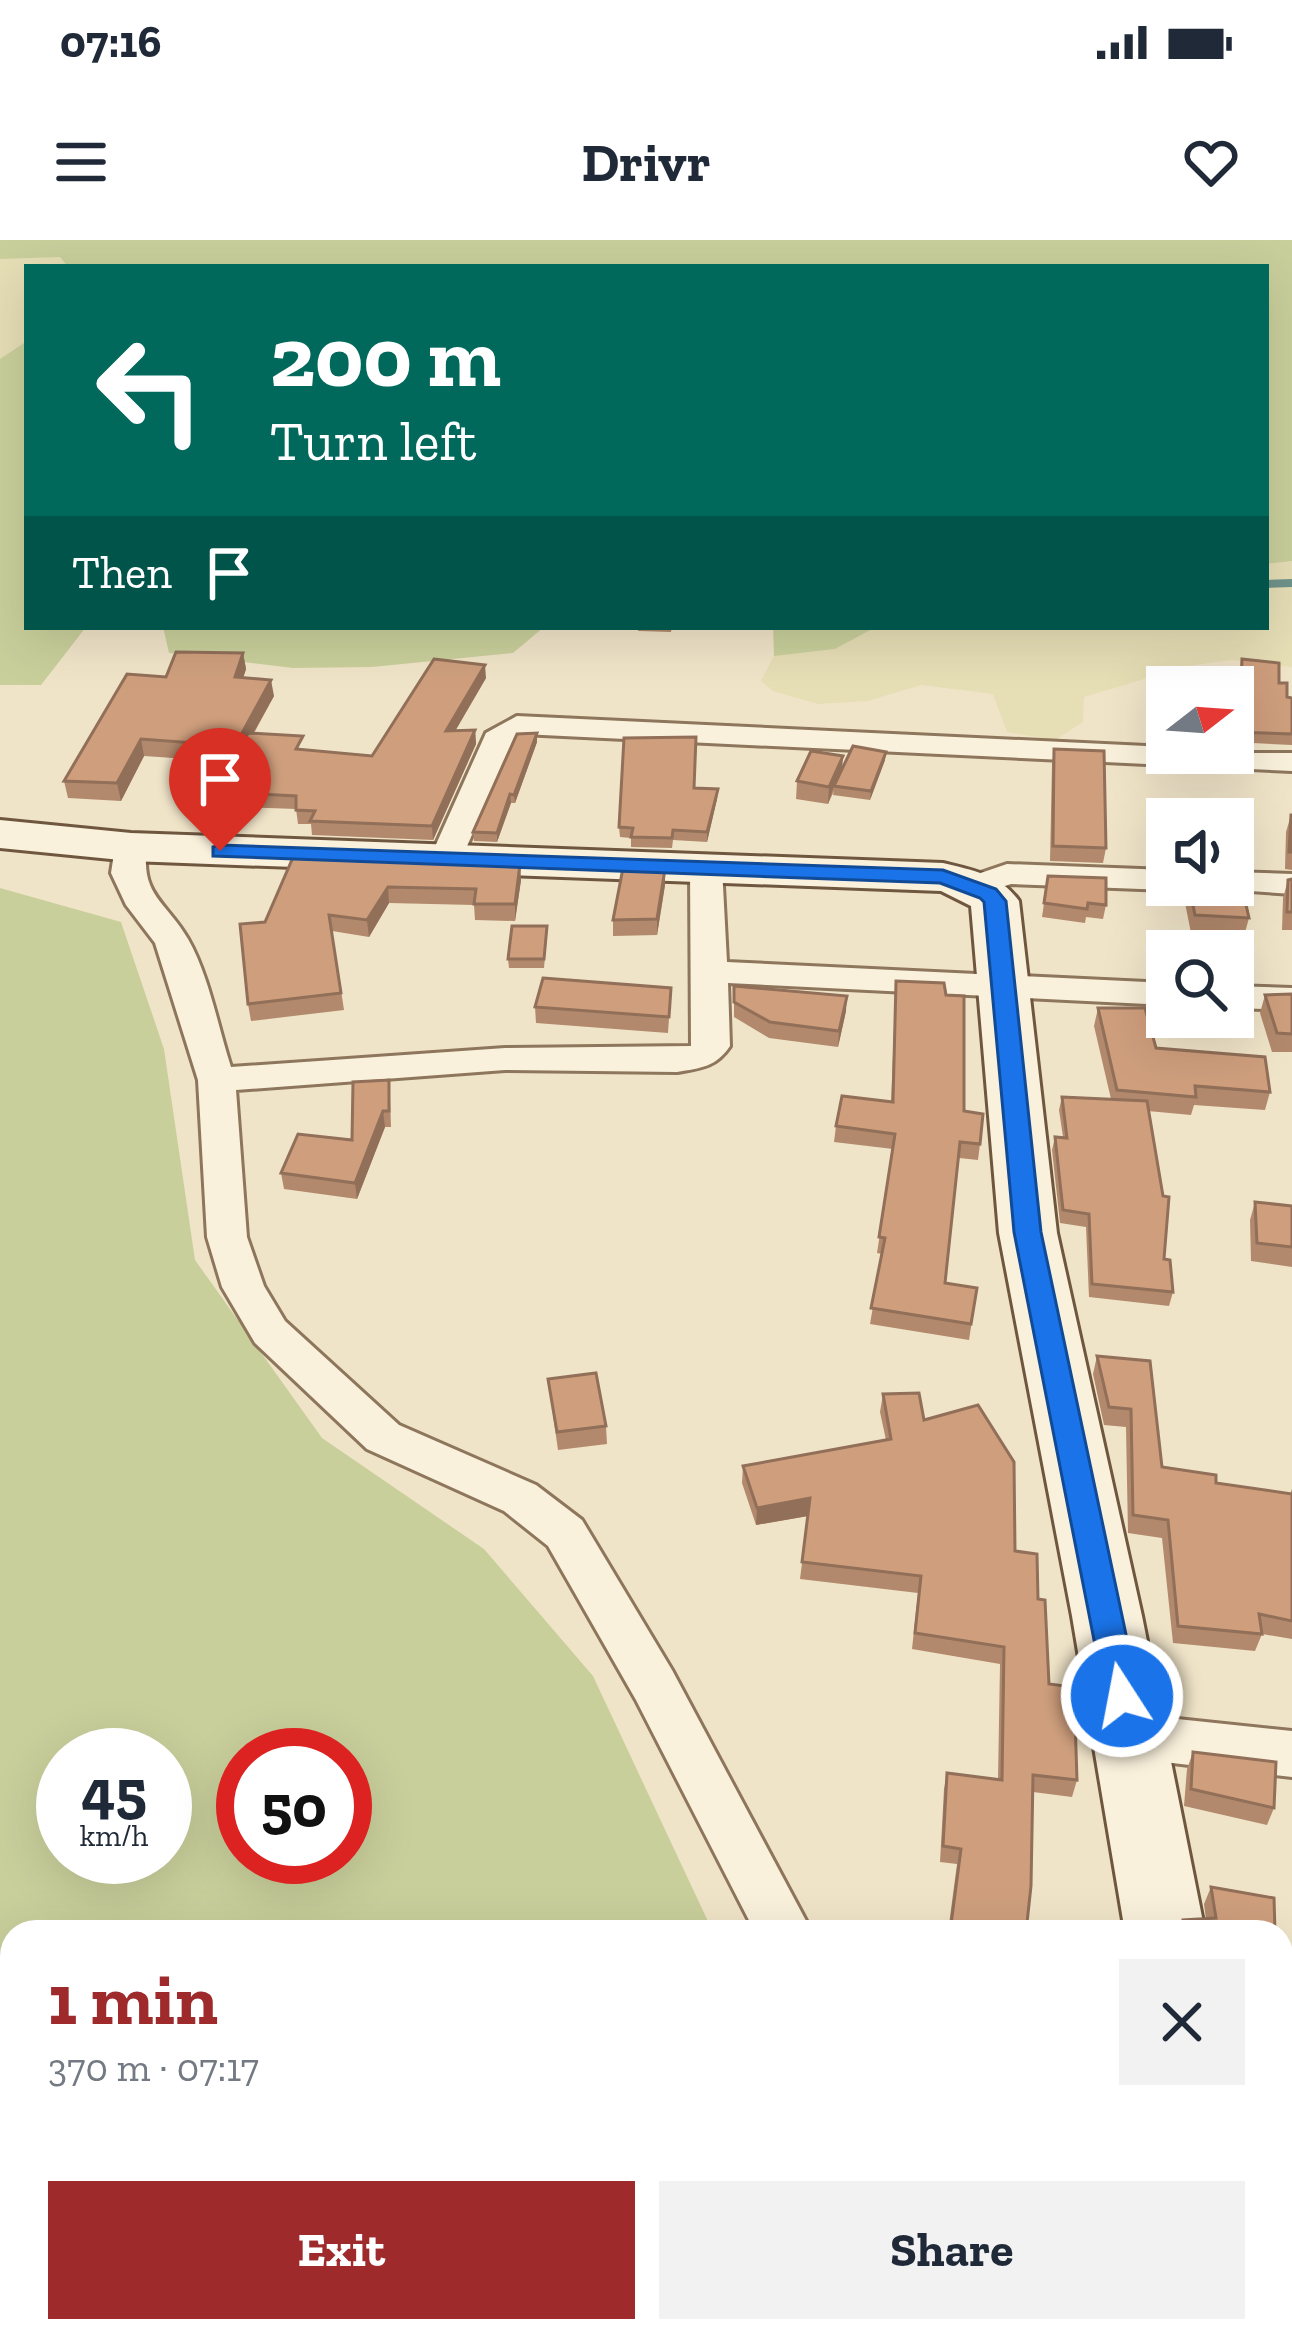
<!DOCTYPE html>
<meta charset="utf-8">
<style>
body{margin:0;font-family:"Zilla Slab",serif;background:#f2f2f3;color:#1f2937;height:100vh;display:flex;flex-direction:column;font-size:45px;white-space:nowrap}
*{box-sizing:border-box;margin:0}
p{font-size:39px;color:#747a83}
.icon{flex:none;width:66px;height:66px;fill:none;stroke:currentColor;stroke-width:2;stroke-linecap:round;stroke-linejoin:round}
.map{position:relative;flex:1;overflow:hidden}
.sheet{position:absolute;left:0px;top:1680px;width:1293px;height:423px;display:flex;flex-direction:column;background:#fff;border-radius:36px 36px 0 0;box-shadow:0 12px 48px #0002}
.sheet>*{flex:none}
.hud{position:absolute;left:24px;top:24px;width:1245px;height:366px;border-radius:0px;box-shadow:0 12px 48px #0002;background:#00695c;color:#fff;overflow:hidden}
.needle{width:78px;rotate:73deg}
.tools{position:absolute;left:1146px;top:426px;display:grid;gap:24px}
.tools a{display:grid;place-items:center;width:108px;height:108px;border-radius:0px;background:#fff;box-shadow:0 12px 48px #0002;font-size:60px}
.speed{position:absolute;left:36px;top:1488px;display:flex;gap:24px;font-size:60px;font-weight:700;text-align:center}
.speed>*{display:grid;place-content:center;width:156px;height:156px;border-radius:50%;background:#fff;box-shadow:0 12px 48px #0002;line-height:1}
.speed small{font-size:30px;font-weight:400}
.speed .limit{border:18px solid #d22;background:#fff;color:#111}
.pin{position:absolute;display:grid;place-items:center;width:102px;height:102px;color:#fff;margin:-123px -51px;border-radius:50% 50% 50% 0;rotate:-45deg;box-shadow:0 0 12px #0007}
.pin .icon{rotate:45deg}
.me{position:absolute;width:132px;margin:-66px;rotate:349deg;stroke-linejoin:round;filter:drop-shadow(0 0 9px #0008)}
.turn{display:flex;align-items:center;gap:42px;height:252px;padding:0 48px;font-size:54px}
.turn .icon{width:156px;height:156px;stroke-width:2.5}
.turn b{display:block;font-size:84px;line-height:102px}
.then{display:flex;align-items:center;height:114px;padding:0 48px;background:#0003;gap:24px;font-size:45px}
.round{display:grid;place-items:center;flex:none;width:126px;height:126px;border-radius:0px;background:#f2f2f3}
.headline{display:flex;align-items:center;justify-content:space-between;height:204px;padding:0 48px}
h1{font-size:72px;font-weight:700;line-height:90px;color:#9e2a2b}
.button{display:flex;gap:24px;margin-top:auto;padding:24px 48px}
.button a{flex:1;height:138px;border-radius:0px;background:#9e2a2b;color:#fff;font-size:48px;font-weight:700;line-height:138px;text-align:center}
.button a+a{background:#f2f2f3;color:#1f2937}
.status{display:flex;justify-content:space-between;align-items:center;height:84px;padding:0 60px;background:#fff;direction:ltr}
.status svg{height:33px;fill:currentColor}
header{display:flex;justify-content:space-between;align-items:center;height:156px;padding:0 48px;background:#fff;font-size:54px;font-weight:700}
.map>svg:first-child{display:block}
.farmland{fill:#e6deb5}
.green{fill:#c9cf9b;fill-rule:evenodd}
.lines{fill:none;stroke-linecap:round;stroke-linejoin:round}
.stream{stroke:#6f938a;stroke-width:8}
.minor-casing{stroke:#8d765c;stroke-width:6}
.secondary-casing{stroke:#6f573f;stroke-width:6}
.minor{fill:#faf1dc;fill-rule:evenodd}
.secondary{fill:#faf1dc;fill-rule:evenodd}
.wall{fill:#b2896c}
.shaded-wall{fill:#916f58}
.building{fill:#cf9f7d;stroke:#916f58;stroke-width:3}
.route{fill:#1a73e8;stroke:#114b97;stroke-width:3}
</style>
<div class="status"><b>07:16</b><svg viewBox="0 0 49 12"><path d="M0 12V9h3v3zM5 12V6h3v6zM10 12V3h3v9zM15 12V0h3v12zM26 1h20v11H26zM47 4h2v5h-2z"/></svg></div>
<header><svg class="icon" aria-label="menu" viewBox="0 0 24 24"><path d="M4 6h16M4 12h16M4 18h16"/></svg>Drivr<svg class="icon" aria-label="heart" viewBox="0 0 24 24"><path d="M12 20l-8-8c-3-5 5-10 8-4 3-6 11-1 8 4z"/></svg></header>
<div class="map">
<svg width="1292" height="2102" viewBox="0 0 1292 2102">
<rect width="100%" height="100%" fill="#f0e4c8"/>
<g class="farmland">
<polygon points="18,16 61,17 68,27 27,27 27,101 0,119 0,19"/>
<polygon points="1292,321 1292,427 1231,420 1187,426 1084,457 1083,482 1055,500 1007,492 993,454 921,445 868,461 818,464 773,451 761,441 774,416 835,409 876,387 1266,387 1266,324"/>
</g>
<g class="green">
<polygon points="0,0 1292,0 1292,321 1266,324 1266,27 68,27 60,17 0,19"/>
<polygon points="27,101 27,387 86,387 41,445 0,445 0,119"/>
<polygon points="163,387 544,387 513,413 372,427 293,428 169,413"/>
<polygon points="773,387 876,387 835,409 774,416"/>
<path d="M0 648 121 682 164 809 195 1020 322 1198 484 1309 593 1436 713 1692H12V2091H1052L1049 2102H0ZM63 1515H165V1617H63ZM243 1515H345V1617H243Z"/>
</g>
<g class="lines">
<polyline class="stream" points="1266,344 1292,343"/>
<defs>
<g id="minor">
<polygon points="517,476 1167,507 1167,513 1292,513 1292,531 522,494 514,498 461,620 457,627 433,627 429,620 486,493"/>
<path d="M131 597 147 607C140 656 167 662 188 699 209 736 218 787 231 827L505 808 691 806 690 627 706 617 722 627 727 722 1167 743V765L728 743 730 806C716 827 701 828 677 832L505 830 236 850 247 997 264 1046 285 1081 399 1185 536 1245 582 1280 672 1430 812 1692H755L636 1460 548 1306 504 1271 367 1209 255 1103 222 1047 207 997 198 840 155 703 126 665 111 633 115 607Z"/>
<polygon points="1007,624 1167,630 1167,645 1180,645 1167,650 1011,644 975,656 958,646 963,639"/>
<polygon points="1233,632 1292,634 1292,654 1221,649 1219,645 1233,645"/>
<polygon points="1233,746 1292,748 1292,770 1233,768"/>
<polygon points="1130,1474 1292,1491 1292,1537 1130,1518 1112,1512 1104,1496 1112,1480"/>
<polygon points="892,2091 956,2091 959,2102 895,2102"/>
</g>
<g id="secondary">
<path d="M0 580 131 593 943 623C972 630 1001 635 1019 661L1057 993 1142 1376 1205 1692H1125L1072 1376 999 993 971 666 941 651 131 621 0 608Z"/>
<polygon points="1102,2091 1194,2091 1193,2102 1101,2102"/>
</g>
</defs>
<use href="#minor" class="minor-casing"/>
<use href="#secondary" class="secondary-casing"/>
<use href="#minor" class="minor"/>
<use href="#secondary" class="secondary"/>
</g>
<g class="wall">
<polygon points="638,387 672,387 671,392 638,391"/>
<polygon points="243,413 246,429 243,438 274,456 254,493 305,510 372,516 486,438 455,491 475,490 476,504 433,600 312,595 311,584 298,584 296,569 242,567 239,553 245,541 232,540 230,526 232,522 144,516 121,561 68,558 64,541 166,437"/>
<polygon points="1242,419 1279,443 1287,457 1292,458 1292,505 1233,502 1233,447 1208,447 1210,438 1239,440"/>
<polygon points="1161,458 1167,458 1167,498 1159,498"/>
<polygon points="537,493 537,502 515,563 511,563 497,602 474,601 473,592"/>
<polygon points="1054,509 1106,608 1103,623 1050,621 1052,524"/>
<polygon points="885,520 870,560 833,555 834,551 828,564 796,559 797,541"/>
<polygon points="694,548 718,549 717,559 707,602 673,600 672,608 631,607 631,598 620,597 619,587"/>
<polygon points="1291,575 1292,575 1292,630 1285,629 1286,592"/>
<polygon points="294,615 521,640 515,681 475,680 474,665 389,663 369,697 332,691 344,770 251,781 248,764 265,682"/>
<polygon points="1048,636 1106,665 1103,679 1086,677 1085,683 1042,677"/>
<polygon points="1292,639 1292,690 1282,690 1283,658 1288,640"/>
<polygon points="665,645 657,695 613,696 613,680"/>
<polygon points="1187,645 1233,645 1249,678 1244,696 1191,693 1184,658"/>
<polygon points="547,695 544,728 509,728 508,719"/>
<polygon points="896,741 980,904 978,920 959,918 945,1043 977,1048 969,1100 870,1084 882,1014 877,1013 893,909 834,902 836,886 891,862"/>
<polygon points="734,746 846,771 838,807 769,798 734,777"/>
<polygon points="671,748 668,793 536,783 535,767"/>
<polygon points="1292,754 1292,812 1272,812 1260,773 1265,755"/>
<polygon points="1098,768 1156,808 1270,852 1265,870 1194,865 1191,875 1148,871 1164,1019 1173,1052 1169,1066 1089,1057 1086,987 1060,983 1052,910 1055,897 1063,897 1059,870 1062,857 1111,859 1094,786"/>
<polygon points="390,856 391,887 385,887 357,959 284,949 281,933 352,900"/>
<polygon points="1255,962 1292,966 1292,1027 1251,1021 1250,980"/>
<polygon points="1097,1116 1150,1121 1162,1227 1216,1243 1290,1254 1292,1249 1292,1399 1262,1394 1255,1411 1173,1403 1162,1298 1128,1293 1126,1187 1104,1185 1093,1134"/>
<polygon points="548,1139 606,1186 607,1204 558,1210"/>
<polygon points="883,1154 924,1180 1015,1311 1038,1359 1049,1444 1077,1540 1072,1557 1033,1552 1026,1692 948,1692 957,1624 940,1622 944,1549 947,1533 998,1539 1000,1424 912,1409 918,1353 800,1339 808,1276 756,1285 742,1243 743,1226 886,1200 880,1172"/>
<polygon points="1193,1512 1274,1568 1267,1585 1184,1566 1187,1529"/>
<polygon points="1211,1647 1275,1692 1178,1692 1183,1680 1206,1679 1204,1664"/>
<polygon points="1281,1746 1292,1749 1292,1832 1281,1830"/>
<polygon points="1215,2091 1281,2091 1292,2102 1214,2102"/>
</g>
<g class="shaded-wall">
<polygon points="243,413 246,429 238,454 235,437"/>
<polygon points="485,425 486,438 447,505 446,491"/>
<polygon points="271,440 274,456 237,522 235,506"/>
<polygon points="475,490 476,504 433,600 432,586"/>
<polygon points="537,493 537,502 515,563 514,555"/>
<polygon points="141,499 144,516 121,561 117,543"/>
<polygon points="886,512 885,520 870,560 871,551"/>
<polygon points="843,516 842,533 834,546 828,564 829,547"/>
<polygon points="718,549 717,559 707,602 707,592"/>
<polygon points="510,554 511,563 497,602 497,593"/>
<polygon points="520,624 521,640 515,681 515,664"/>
<polygon points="665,629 665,645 657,695 657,679"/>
<polygon points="388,647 389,663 369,697 367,680"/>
<polygon points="847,756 846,771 838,807 839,791"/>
<polygon points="383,871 385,887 357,959 355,943"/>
<polygon points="810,1258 808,1276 756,1285 757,1268"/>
</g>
<g class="building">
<polygon points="176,412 243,413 235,437 271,440 235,506 141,499 117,543 64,541 127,434 166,437"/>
<polygon points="434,419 485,425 446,491 475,490 432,586 310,581 315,571 296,570 296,556 239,553 252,528 230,526 248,493 303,496 296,509 372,516"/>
<polygon points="1242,419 1279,423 1279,443 1287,443 1287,457 1292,458 1292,494 1233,492 1233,447 1211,447 1210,438 1241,440"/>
<rect x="1161" y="458" width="6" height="30"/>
<polygon points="537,493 514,555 510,554 497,593 473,592 517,494"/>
<polygon points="696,497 694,548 718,549 707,592 673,590 672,598 631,597 633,588 619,587 624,498"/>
<polygon points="853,506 886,512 871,551 834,546"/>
<polygon points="1054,509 1104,511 1106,608 1053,606"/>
<polygon points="811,511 843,516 829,547 797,541"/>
<polygon points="1291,575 1292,575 1292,612 1289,612"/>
<polygon points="294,615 520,624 515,664 474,664 476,649 388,647 367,680 329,675 341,753 248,764 240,684 265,682"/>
<polygon points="623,628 665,629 657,679 613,680"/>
<polygon points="1048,636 1106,638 1106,665 1088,663 1087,669 1044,663"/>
<polygon points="1292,639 1292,672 1287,672 1288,640"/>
<polygon points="1233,643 1241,643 1249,678 1195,675 1189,645 1233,645"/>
<polygon points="512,686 547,686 544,719 508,719"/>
<polygon points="543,738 671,748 669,777 535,767"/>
<polygon points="896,741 944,743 946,755 964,756 964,871 983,874 980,904 960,902 945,1043 977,1048 971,1084 871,1068 885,998 879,997 895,894 836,886 842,856 893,862"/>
<polygon points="734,746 847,756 839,791 770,782 734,762"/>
<polygon points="1292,754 1292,794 1277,793 1265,755"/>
<polygon points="1098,768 1145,768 1156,808 1265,817 1270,852 1195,846 1196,857 1117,850"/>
<polygon points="389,840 389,871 383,871 355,943 281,933 298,894 352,900 353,842"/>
<polygon points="1062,857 1147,861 1163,956 1169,957 1164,1019 1170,1020 1173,1052 1092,1044 1089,974 1063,970 1055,897 1067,898"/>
<polygon points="1255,962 1292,966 1292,1007 1257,1003"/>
<polygon points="1097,1116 1150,1121 1162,1227 1216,1235 1216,1243 1292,1254 1292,1381 1259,1374 1262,1394 1178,1386 1168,1280 1133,1275 1131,1169 1109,1167"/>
<polygon points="596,1133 606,1186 557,1192 548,1139"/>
<polygon points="919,1153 924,1180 978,1165 1014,1222 1015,1311 1037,1314 1038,1359 1045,1360 1049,1444 1074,1447 1077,1540 1033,1535 1031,1646 1026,1692 950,1692 961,1609 943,1606 947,1533 1002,1540 1004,1407 915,1393 921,1336 802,1322 810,1258 757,1268 743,1226 891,1199 883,1154"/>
<polygon points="1193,1512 1276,1522 1274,1568 1191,1549"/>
<polygon points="1211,1647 1274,1658 1275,1692 1183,1692 1183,1680 1216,1678"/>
<polygon points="1281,1746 1292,1749 1292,1813 1281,1811"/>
<polygon points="1281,1880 1292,1883 1292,2102 1223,2102 1223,2091 1281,2091"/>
</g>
<polygon class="route" points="220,605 943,630 996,649 1006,661 1041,992 1139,1456 1134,1466 1122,1470 1110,1466 1105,1456 1014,992 984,662 980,658 940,643 213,616 213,607"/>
</svg>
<div class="tools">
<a><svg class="needle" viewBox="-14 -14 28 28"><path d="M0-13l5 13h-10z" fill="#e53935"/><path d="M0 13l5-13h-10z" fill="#747a83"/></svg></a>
<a><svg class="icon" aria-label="sound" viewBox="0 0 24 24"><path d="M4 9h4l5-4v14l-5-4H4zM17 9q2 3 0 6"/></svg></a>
<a><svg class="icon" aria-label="search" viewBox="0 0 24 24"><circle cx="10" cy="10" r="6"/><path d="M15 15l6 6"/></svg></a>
</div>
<div class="speed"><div>45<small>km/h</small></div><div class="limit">50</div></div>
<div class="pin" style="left:220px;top:611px;background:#d93025"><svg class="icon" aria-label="arrive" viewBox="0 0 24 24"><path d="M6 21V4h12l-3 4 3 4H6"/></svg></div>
<svg class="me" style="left:1122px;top:1456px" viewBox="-20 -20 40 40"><circle r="17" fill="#1a73e8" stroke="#fff" stroke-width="3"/><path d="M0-11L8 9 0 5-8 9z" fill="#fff"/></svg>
<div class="hud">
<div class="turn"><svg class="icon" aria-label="left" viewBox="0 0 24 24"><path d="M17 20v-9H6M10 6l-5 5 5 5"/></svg><div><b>200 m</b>Turn left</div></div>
<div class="then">Then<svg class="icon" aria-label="arrive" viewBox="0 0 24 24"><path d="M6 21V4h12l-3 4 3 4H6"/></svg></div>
</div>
<section class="sheet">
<div class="headline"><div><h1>1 min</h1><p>370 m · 07:17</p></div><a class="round"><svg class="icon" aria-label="close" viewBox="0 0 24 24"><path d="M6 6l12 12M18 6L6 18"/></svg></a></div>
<div class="button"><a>Exit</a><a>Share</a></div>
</section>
</div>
